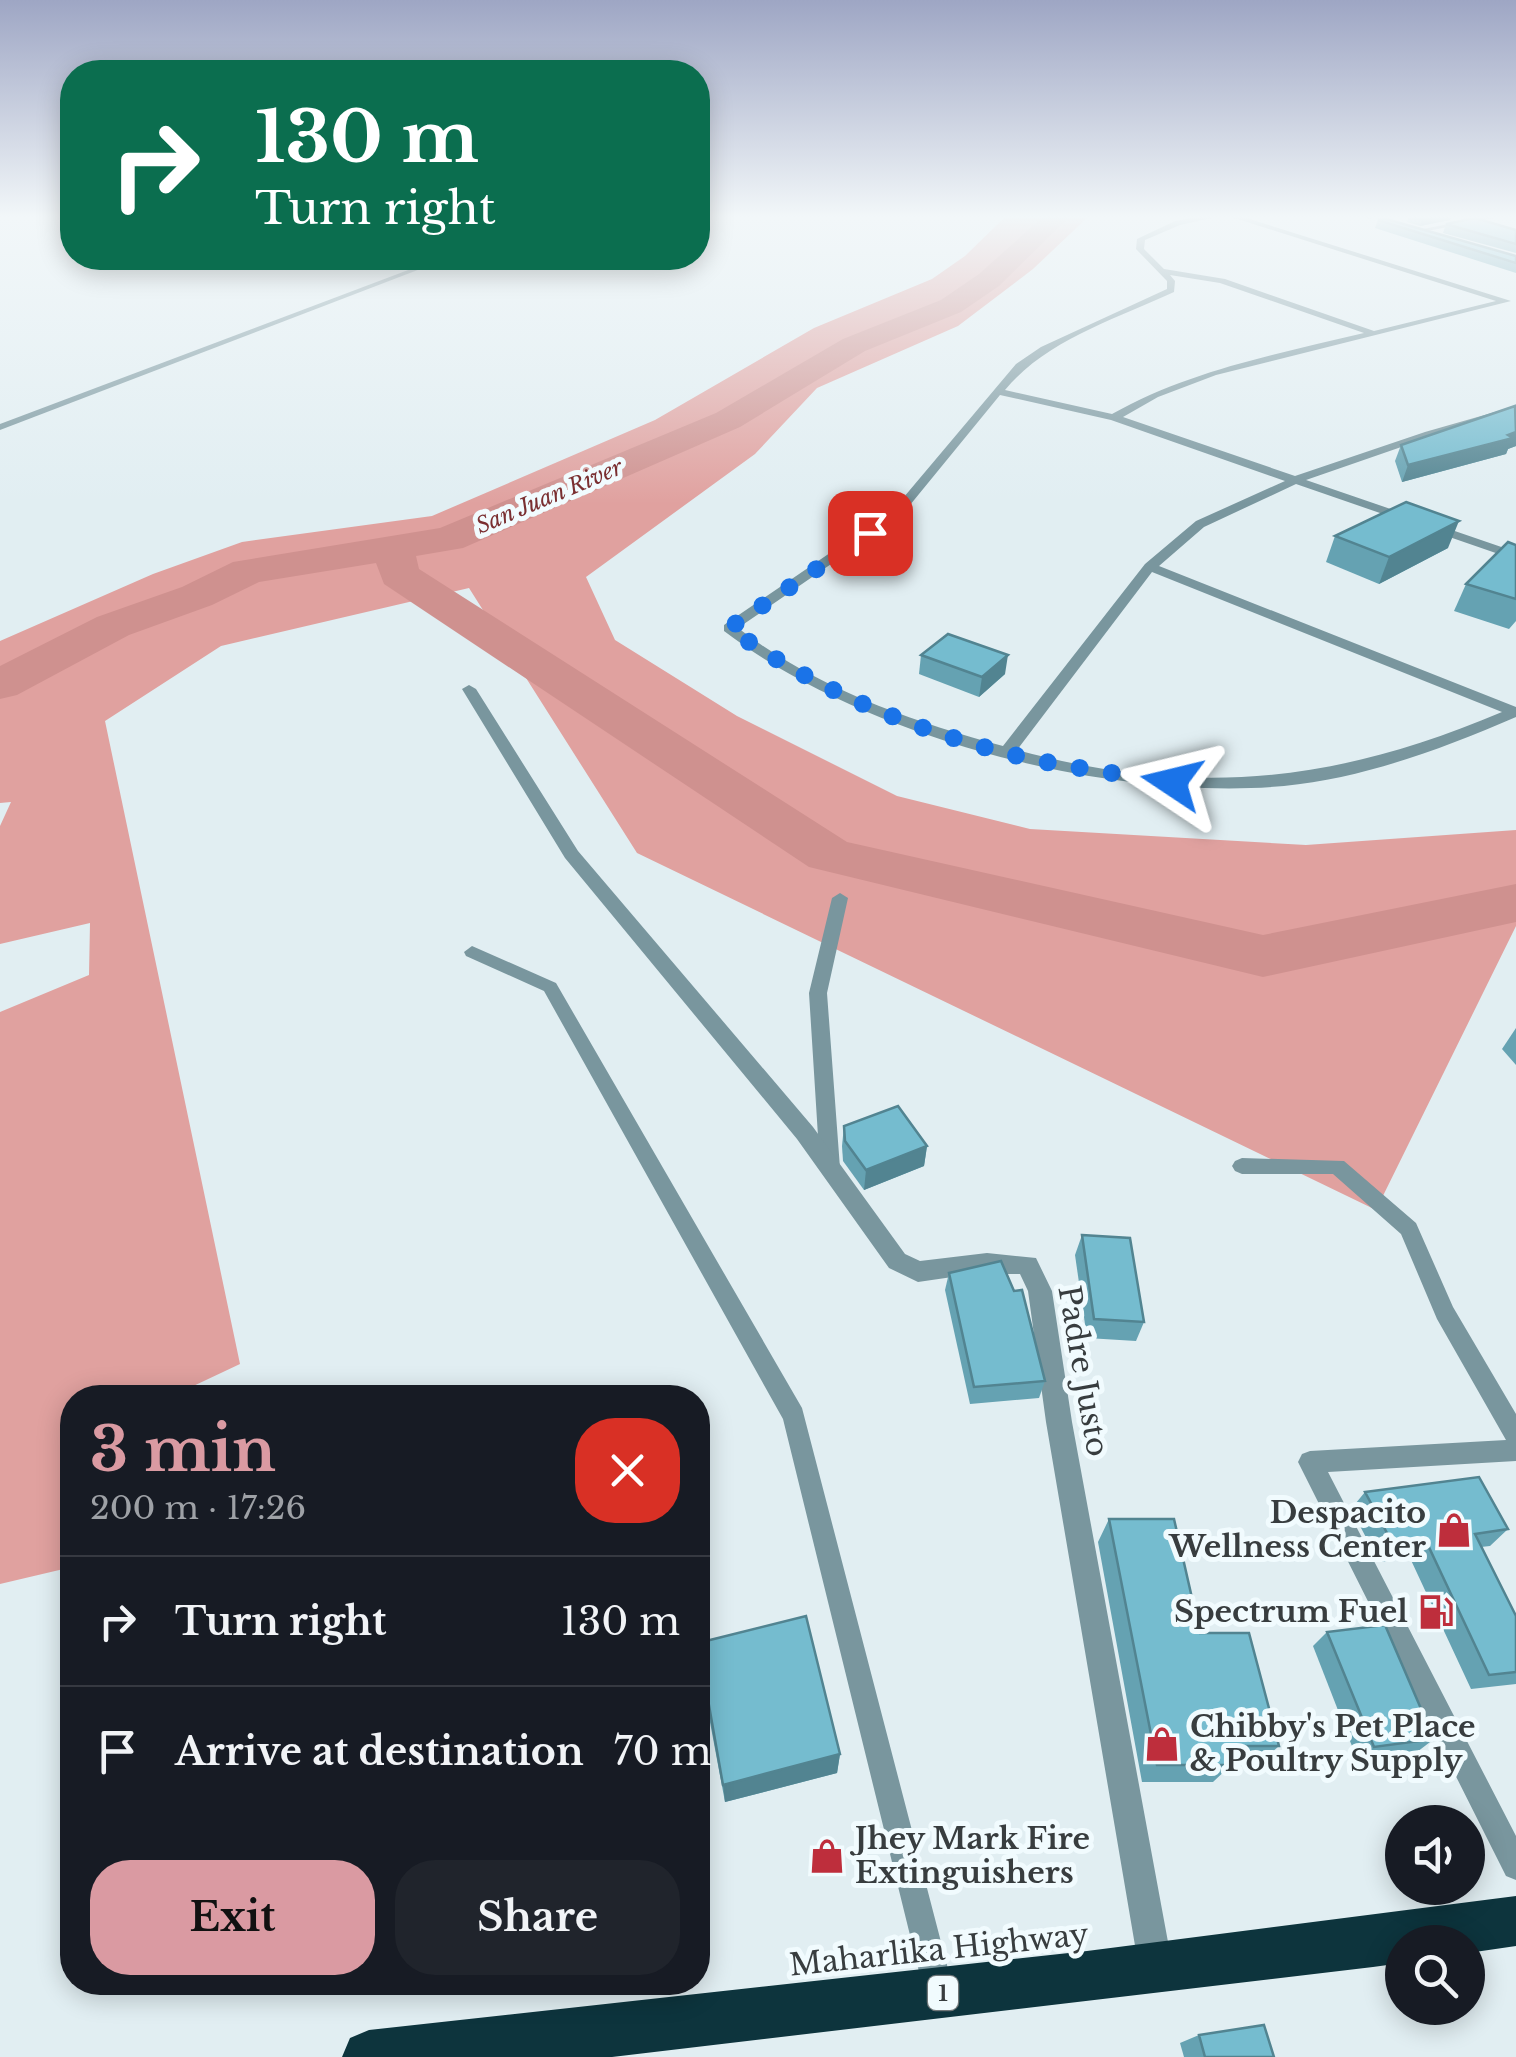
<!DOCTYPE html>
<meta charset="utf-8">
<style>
body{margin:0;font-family:"Libre Baskerville",serif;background:#20242c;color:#f1f3f6;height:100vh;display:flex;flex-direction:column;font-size:38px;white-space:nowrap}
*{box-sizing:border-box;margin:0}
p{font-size:32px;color:#9ea1a6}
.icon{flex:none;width:55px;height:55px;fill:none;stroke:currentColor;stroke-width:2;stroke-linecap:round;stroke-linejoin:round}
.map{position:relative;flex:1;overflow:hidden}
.drawer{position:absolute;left:60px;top:1385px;width:650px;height:610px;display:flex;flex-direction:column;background:#171b24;border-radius:40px;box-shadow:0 5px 25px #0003}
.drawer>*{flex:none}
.guide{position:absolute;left:60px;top:60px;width:650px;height:210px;border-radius:40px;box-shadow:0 5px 25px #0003;background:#0b6e4f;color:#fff;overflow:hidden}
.tools{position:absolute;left:1385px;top:1805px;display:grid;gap:20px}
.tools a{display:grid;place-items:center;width:100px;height:100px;border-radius:50%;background:#171b24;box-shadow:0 5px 25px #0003;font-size:50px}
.pin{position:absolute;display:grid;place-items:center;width:85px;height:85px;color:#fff;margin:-42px;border-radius:20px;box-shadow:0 5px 15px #0006}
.me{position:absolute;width:110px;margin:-55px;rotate:280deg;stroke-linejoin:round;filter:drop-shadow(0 0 8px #0008)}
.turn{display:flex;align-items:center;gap:35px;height:210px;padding:0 30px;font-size:45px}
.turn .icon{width:130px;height:130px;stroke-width:2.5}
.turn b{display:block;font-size:70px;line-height:85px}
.round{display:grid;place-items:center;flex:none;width:105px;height:105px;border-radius:40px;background:#20242c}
.headline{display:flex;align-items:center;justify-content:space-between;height:170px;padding:0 30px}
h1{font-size:60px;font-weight:700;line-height:75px;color:#da9aa2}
.cta{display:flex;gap:20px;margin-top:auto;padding:20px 30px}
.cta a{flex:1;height:115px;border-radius:40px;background:#da9aa2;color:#111;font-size:40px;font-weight:700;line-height:115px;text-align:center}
.cta a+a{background:#20242c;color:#f1f3f6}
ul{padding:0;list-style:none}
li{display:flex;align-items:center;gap:30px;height:130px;padding:0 30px;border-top:2px solid #363941}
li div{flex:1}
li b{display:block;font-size:38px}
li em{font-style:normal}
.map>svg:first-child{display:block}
.forest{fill:#e0a19f}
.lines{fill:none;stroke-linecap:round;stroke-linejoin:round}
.river{fill:#cf918f;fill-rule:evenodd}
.lane{fill:#79969e;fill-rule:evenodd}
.street{fill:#79969e;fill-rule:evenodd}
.highway{fill:#0d343d;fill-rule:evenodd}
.wall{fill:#65a2b2}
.shaded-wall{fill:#528491}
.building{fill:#75bccf;stroke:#528491;stroke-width:2.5}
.route{stroke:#1a73e8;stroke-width:18;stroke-dasharray:0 32.4}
.labels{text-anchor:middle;stroke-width:10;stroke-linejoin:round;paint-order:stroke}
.far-water-label{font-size:22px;font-style:italic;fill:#7a2f31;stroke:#f1fbfe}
.shield{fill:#f1fbfe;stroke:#707678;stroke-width:2.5}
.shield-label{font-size:22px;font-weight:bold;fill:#383d3f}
.near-street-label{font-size:30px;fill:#383d3f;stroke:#f1fbfe}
.near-poi-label{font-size:30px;font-weight:bold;fill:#383d3f;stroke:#f1fbfe;text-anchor:end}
</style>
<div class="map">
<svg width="1516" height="2057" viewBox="0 0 1516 2057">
<rect width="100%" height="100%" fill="#e1eef2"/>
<polygon class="forest" points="1006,216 1089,216 1033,269 958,326 817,388 755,454 586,577 615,640 737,716 897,796 1030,829 1306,845 1516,830 1516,926 1376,1210 637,853 469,588 221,646 105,721 240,1364 170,1397 72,1398 72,1567 0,1584 0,1012 89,975 90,923 0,944 0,826 11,802 0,803 0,641 153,574 242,542 432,516 655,420 814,328 932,279 965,256"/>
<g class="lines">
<polygon class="river" points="1044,216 1070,216 999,286 961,312 865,351 740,427 463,548 416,556 419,569 847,842 1263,935 1516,884 1516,922 1263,977 809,867 384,584 376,563 259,582 212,605 129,635 17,695 0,699 0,666 97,617 182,587 233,562 440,528 716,413 843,339 941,300 979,274"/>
<g class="lane">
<polygon points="440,258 449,258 0,430 0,424"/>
<polygon points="840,893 848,898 827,993 840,1168 837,1173 830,1176 823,1173 820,1168 809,993 832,898"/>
<polygon points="472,946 556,983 802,1408 953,1988 949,1999 938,2003 927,1999 923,1988 783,1419 544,991 466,956 464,952"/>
<polygon points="1242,1158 1344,1161 1416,1223 1453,1307 1516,1414 1516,1461 1328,1472 1516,1836 1516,1880 1506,1876 1298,1462 1302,1454 1310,1451 1506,1440 1437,1319 1401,1234 1333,1174 1242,1174 1235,1171 1232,1166 1235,1161"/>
</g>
<g class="street">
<path d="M1205 216H1221L1180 225 1145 240 1144 249 1164 269 1225 279 1374 331 1496 301 1228 216H1240L1511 301 1216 375 1158 397 1123 417 1295 476 1425 432 1516 406V412L1433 436 1306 480 1516 552V560L1296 484 1204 527 1159 566 1516 707V717C1442 749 1364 778 1284 786 1110 802 862 737 724 631V625L893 510 1016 364 1041 347 1167 289V281L1136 249 1137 239 1175 221ZM1170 275 1220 283 1364 333C1277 354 1190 370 1112 414L1005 390C1046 340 1116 319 1174 292L1175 281ZM1000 395 1111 420 1285 481 1196 521 1145 564 1003 746C910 721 816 688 738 628L901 516ZM1152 572 1502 712C1334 783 1195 798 1017 750Z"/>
<polygon points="1365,216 1380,216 1368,219"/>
<polygon points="1488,216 1504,216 1417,233 1413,231"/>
<polygon points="469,685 476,689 578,851 813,1127 905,1254 920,1261 987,1253 1036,1258 1052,1291 1072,1422 1173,1969 1168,1981 1156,1986 1144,1981 1139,1969 1046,1422 1028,1291 1020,1274 973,1274 918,1282 889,1268 797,1139 565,858 462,689"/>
</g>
<polygon class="highway" points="1516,1896 1516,1946 1468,1953 1468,1942 1402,1942 1402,1963 1373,1967 612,2057 342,2057 350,2038 369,2030 1087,1951"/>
</g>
<g class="wall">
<polygon points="1409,216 1450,220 1420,226 1407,222"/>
<polygon points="1378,220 1516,256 1516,273 1375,228"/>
<polygon points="1446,224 1516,230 1516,253 1443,233"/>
<polygon points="1516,409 1516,446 1508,449 1506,454 1402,482 1395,461 1401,445"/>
<polygon points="1335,536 1448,548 1379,584 1326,562"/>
<polygon points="1516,545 1516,621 1509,629 1454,611 1466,584"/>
<polygon points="921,655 1005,674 979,697 919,674"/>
<polygon points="1516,1028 1516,1065 1502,1049"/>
<polygon points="844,1126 927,1146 924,1166 864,1190 843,1161 842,1146"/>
<polygon points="1082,1235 1144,1322 1136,1341 1087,1338 1075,1255"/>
<polygon points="949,1273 1045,1381 1039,1398 970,1404 945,1290"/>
<polygon points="1365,1492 1508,1529 1490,1546 1481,1547 1516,1616 1516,1684 1471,1689 1410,1558 1379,1562 1351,1509"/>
<polygon points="1109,1519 1279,1746 1260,1763 1230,1763 1231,1765 1213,1782 1142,1782 1098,1542"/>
<polygon points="1327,1632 1434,1739 1417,1752 1357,1759 1313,1646"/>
<polygon points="698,1643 840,1754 837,1773 725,1802 699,1664"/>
<polygon points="1199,2035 1274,2057 1184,2057 1180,2043"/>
</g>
<g class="shaded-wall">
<polygon points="1441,216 1451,216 1450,220 1420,226 1422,220"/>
<polygon points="1516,432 1516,446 1508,449 1506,454 1402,482 1408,465"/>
<polygon points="1459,521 1448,548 1379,584 1389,557"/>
<polygon points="1008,655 1005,674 979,697 982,677"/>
<polygon points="927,1146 924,1166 864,1190 866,1170"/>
<polygon points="840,1754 837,1773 725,1802 723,1785"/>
</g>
<g class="building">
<polygon points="1410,216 1441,216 1422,220"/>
<polygon points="1475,218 1516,230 1516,244 1446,224"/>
<polygon points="1386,219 1516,256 1516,263 1378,220"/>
<polygon points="1515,406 1516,432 1508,435 1513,438 1408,465 1401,445"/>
<polygon points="1406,502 1459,521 1389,557 1335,536"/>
<polygon points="1508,542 1516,545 1516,599 1466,584"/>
<polygon points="948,634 1008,655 982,677 921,655"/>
<polygon points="898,1106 927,1146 866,1170 845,1141 844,1126"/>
<polygon points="1082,1235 1130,1238 1144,1322 1094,1319"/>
<polygon points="1001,1261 1014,1291 1022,1290 1045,1381 974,1387 949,1273"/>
<polygon points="1479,1477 1508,1529 1475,1534 1516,1616 1516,1672 1489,1675 1426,1541 1394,1546 1365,1492"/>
<polygon points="1109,1519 1174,1519 1200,1633 1249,1633 1279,1746 1226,1746 1231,1765 1157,1765"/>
<polygon points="806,1616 840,1754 723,1785 698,1643"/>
<polygon points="1385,1625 1434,1739 1374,1747 1327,1632"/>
<polygon points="1264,2025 1274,2057 1205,2057 1199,2035"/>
</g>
<linearGradient id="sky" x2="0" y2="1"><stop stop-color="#9ea6c4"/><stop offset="0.43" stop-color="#f2f7f9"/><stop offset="1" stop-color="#f2f7f9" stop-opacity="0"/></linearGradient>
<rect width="1516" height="504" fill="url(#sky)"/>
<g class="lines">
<path class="route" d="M870 533 729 628C811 687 908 728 1006 753 1060 767 1117 773 1172 782"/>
</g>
<defs>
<symbol id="shop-bare" viewBox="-9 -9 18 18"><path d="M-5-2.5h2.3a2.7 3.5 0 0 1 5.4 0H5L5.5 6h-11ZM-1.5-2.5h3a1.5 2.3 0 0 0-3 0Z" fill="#be2e3c" stroke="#f1fbfe" stroke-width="2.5" paint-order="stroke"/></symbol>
<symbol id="fuel-bare" viewBox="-9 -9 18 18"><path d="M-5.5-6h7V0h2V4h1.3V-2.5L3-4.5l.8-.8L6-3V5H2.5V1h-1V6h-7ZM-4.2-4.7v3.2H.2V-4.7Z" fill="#be2e3c" stroke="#f1fbfe" stroke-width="2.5" paint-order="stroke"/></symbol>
</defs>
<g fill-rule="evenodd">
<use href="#shop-bare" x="1429" y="1505" width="50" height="50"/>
<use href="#fuel-bare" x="1411" y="1587" width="50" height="50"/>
<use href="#shop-bare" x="1137" y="1719" width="50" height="50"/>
<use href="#shop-bare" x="802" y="1831" width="50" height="50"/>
</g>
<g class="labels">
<g class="far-water-label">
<text transform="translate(549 496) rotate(-23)" y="8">San Juan River</text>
</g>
<rect class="shield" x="928" y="1976" width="30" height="34" rx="8"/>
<g class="shield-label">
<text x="943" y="2001">1</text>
</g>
<g class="near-street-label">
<text transform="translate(1083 1371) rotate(80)" y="10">Padre Justo</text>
<text transform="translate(939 1950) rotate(-6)" y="10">Maharlika Highway</text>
</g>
<g class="near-poi-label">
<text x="1426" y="1523">Despacito<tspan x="1426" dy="34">Wellness Center</tspan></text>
<text x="1408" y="1622">Spectrum Fuel</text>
<text x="1190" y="1737" text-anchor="start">Chibby's Pet Place<tspan x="1190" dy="34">&amp; Poultry Supply</tspan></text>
<text x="855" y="1849" text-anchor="start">Jhey Mark Fire<tspan x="855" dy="34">Extinguishers</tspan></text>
</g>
</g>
</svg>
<div class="tools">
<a><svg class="icon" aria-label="sound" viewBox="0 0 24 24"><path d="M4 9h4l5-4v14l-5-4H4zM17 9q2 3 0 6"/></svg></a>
<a><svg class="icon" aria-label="search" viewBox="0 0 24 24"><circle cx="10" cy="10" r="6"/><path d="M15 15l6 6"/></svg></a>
</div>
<div class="pin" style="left:870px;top:533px;background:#d93025"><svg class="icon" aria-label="arrive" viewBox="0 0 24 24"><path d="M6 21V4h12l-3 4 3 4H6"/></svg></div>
<svg class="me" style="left:1172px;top:782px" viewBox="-20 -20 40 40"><path d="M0-17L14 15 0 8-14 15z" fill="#1a73e8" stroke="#fff" stroke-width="4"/></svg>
<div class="guide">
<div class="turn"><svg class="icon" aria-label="right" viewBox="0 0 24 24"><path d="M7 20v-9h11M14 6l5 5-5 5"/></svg><div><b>130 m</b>Turn right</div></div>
</div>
<section class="drawer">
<div class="headline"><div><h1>3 min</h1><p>200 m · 17:26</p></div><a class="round" style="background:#d93025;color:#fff"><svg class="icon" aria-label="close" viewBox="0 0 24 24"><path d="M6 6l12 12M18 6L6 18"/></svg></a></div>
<ul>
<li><svg class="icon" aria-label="right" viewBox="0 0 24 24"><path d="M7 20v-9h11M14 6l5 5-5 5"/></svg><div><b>Turn right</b></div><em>130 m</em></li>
<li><svg class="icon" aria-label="arrive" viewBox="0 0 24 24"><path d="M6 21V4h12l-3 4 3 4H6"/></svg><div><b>Arrive at destination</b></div><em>70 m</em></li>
</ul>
<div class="cta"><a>Exit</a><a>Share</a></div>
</section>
</div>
